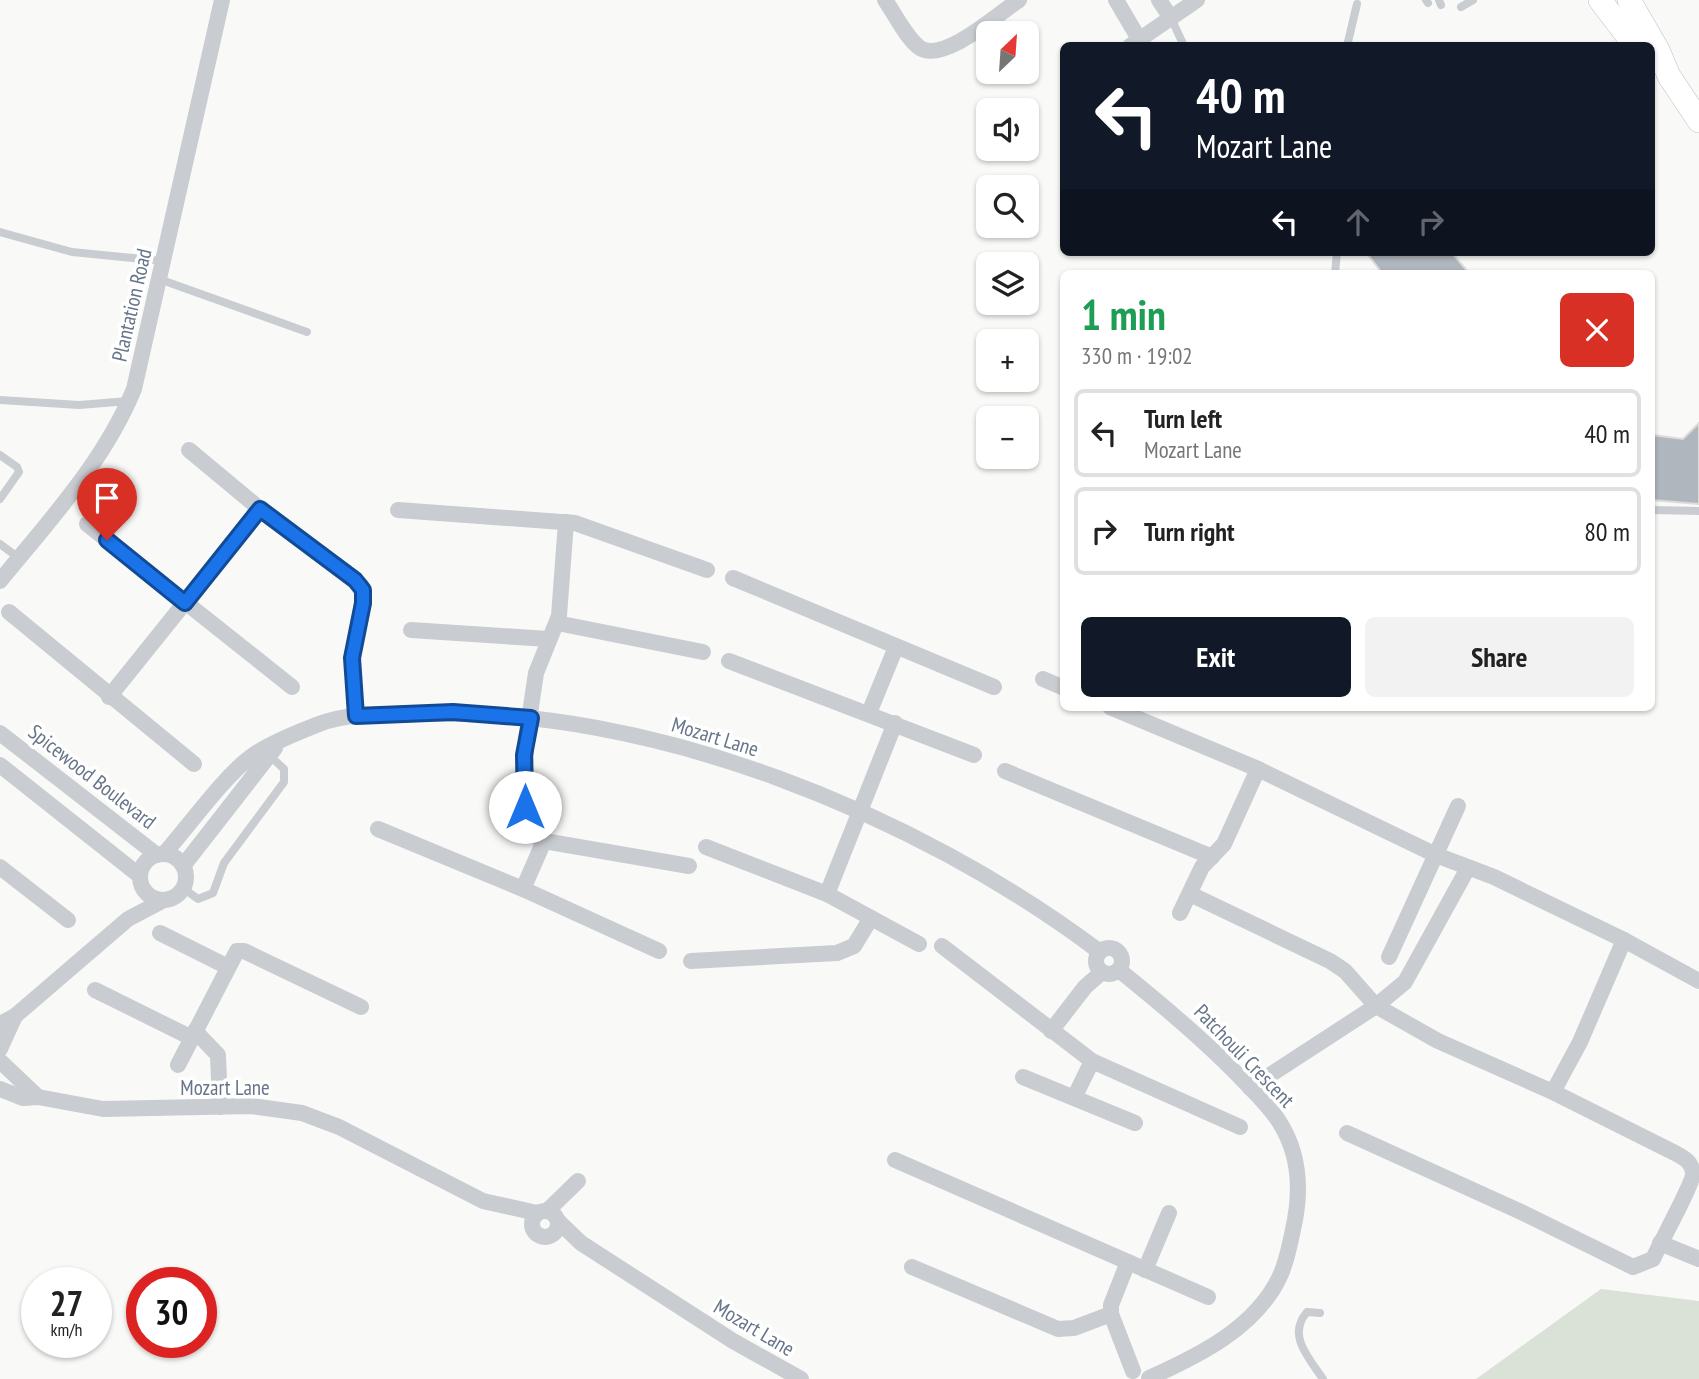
<!DOCTYPE html>
<meta charset="utf-8">
<style>
body{margin:0;font-family:"PT Sans Narrow",sans-serif;background:#f2f2f2;color:#222;height:100vh;display:flex;flex-direction:column;font-size:26px;white-space:nowrap}
*{box-sizing:border-box;margin:0}
p{font-size:23px;color:#767676}
.icon{flex:none;width:38px;height:38px;fill:none;stroke:currentColor;stroke-width:2;stroke-linecap:round;stroke-linejoin:round}
.map{position:relative;flex:1;overflow:hidden}
.drawer{position:absolute;left:1060px;top:270px;width:595px;height:441px;display:flex;flex-direction:column;background:#fff;border-radius:10px;box-shadow:0 2px 5px #0004}
.drawer>*{flex:none}
.hud{position:absolute;left:1060px;top:42px;width:595px;height:214px;border-radius:10px;box-shadow:0 2px 5px #0004;background:#111827;color:#fff;overflow:hidden}
.needle{width:46px;rotate:25deg}
.tools{position:absolute;left:976px;top:21px;display:grid;gap:14px}
.tools a{display:grid;place-items:center;width:63px;height:63px;border-radius:10px;background:#fff;box-shadow:0 2px 5px #0004;font-size:35px}
.speed{position:absolute;left:21px;top:1267px;display:flex;gap:14px;font-size:35px;font-weight:700;text-align:center}
.speed>*{display:grid;place-content:center;width:91px;height:91px;border-radius:50%;background:#fff;box-shadow:0 2px 5px #0004;line-height:1}
.speed small{font-size:18px;font-weight:400}
.speed .limit{border:10px solid #d22;background:#fff;color:#111}
.pin{position:absolute;display:grid;place-items:center;width:60px;height:60px;color:#fff;margin:-72px -30px;border-radius:50% 50% 50% 0;rotate:-45deg;box-shadow:0 0 7px #0007}
.pin .icon{rotate:45deg}
.me{position:absolute;width:77px;margin:-38px;rotate:0deg;stroke-linejoin:round;filter:drop-shadow(0 0 5px #0008)}
.turn{display:flex;align-items:center;gap:24px;height:147px;padding:0 21px;font-size:32px}
.turn .icon{width:91px;height:91px;stroke-width:2.5}
.turn b{display:block;font-size:49px;line-height:60px}
.lanes{display:flex;align-items:center;height:66px;padding:0 21px;background:#0003;justify-content:center;gap:35px;direction:ltr}
.lanes .off{opacity:.35}
.round{display:grid;place-items:center;flex:none;width:74px;height:74px;border-radius:10px;background:#f2f2f2}
.head{display:flex;align-items:center;justify-content:space-between;height:119px;padding:0 21px}
h1{font-size:42px;font-weight:600;line-height:52px;color:#1e9e55}
.primary-button{display:flex;gap:14px;margin-top:auto;padding:14px 21px}
.primary-button a{flex:1;height:80px;border-radius:10px;background:#111827;color:#fff;font-size:28px;font-weight:600;line-height:80px;text-align:center}
.primary-button a+a{background:#f2f2f2;color:#222}
ul{padding:0;list-style:none}
li{display:flex;align-items:center;gap:21px;height:88px;margin:0 14px 10px;padding:0 7px;border:4px solid #e0e0e0;border-radius:10px}
li div{flex:1}
li b{display:block;font-size:26px}
li em{font-style:normal}
.map>svg:first-child{display:block}
.green{fill:#dae1d7}
.building{fill:#b0b6bd;stroke:#dbdbd9;stroke-width:2}
.lines{fill:none;stroke-linecap:round;stroke-linejoin:round}
.secondary-casing{stroke:#bbbfc4;stroke-width:24}
.service{stroke:#c9ccd0;stroke-width:8}
.minor{stroke:#c9ccd0;stroke-width:16}
.secondary{stroke:#fff;stroke-width:23}
.route-casing{stroke:#114b97;stroke-width:18}
.route{stroke:#1a73e8;stroke-width:12}
.labels{text-anchor:middle;stroke-width:7;stroke-linejoin:round;paint-order:stroke}
.street-label{font-size:21px;fill:#677588;stroke:#fff}
</style>
<div class="map">
<svg width="1699" height="1379" viewBox="0 0 1699 1379">
<rect width="100%" height="100%" fill="#f9f9f7"/>
<polygon class="green" points="1601,1289 1699,1301 1699,1379 1476,1379"/>
<g class="building">
<polygon points="1366,252 1451,252 1469,273 1382,273"/>
<polygon points="1699,423 1699,504 1652,500 1652,435 1683,439"/>
</g>
<g class="lines">
<defs>
<g id="secondary">
<polyline points="1600,0 1635,46"/>
<polyline points="1629,0 1658,50 1669,76 1699,121"/>
</g>
</defs>
<use href="#secondary" class="secondary-casing"/>
<g class="service">
<polyline points="1426,0 1428,3"/>
<polyline points="1439,0 1441,5"/>
<polyline points="1461,7 1473,0"/>
<polyline points="1171,18 1184,46"/>
<polyline points="1347,46 1357,4"/>
<polyline points="0,232 72,252 163,261"/>
<polyline points="1335,273 1337,252"/>
<polyline points="159,279 307,332"/>
<polyline points="0,400 79,405 129,401"/>
<polyline points="0,455 17,467 19,472 0,499"/>
<polyline points="1652,510 1699,511"/>
<polyline points="0,544 19,558"/>
<polyline points="183,888 198,899 213,893 224,863 284,782 284,769 269,755"/>
<path d="M1320 1313 1307 1312C1287 1335 1308 1357 1323 1379"/>
</g>
<g class="minor">
<path d="M885 0C895 14 906 38 920 48 944 63 998 14 1019 0"/>
<polyline points="1116,0 1139,39"/>
<polyline points="1159,0 1171,18"/>
<polyline points="1130,46 1197,0"/>
<polyline points="189,450 260,509 361,585 364,603 352,658 356,716"/>
<polyline points="398,510 575,523 707,570"/>
<polyline points="566,522 559,616 536,673 526,740 526,825 533,835 544,841 689,866"/>
<polyline points="87,524 292,687"/>
<polyline points="733,578 994,687"/>
<path d="M0 581C49 521 104 462 134 389L222 0"/>
<polyline points="9,612 194,764"/>
<polyline points="557,623 703,652"/>
<polyline points="411,630 548,639"/>
<polyline points="729,661 974,755"/>
<polyline points="1043,679 1064,688"/>
<polyline points="109,697 260,509"/>
<polyline points="1110,707 1258,769 1436,855 1494,877 1624,940 1580,1042 1553,1092"/>
<polyline points="869,713 896,647"/>
<polyline points="0,733 157,855"/>
<polyline points="0,765 140,876"/>
<polyline points="1005,771 1212,857"/>
<polyline points="378,829 523,889 659,951"/>
<polyline points="706,847 827,894 919,944"/>
<path d="M164 854C188 827 225 775 252 756 270 743 299 732 319 724 350 712 386 715 418 714 650 705 917 814 1100 952"/>
<circle cx="163" cy="877" r="23"/>
<polyline points="183,866 275,748"/>
<polyline points="0,867 68,920"/>
<polyline points="523,889 544,841"/>
<polyline points="827,894 895,723"/>
<path d="M1190 894 1330 961 1345 971 1376 1006 1438 1041 1553 1092 1675 1153C1684 1158 1692 1162 1693 1173 1694 1182 1659 1245 1653 1259L1633 1267 1519 1211 1347 1133"/>
<polyline points="1180,913 1202,867 1224,844 1258,769"/>
<polyline points="160,933 228,967"/>
<polyline points="1624,940 1699,981"/>
<polyline points="942,946 1092,1061 1240,1127"/>
<circle cx="1109" cy="961" r="13"/>
<polyline points="1389,957 1458,806"/>
<polyline points="691,961 837,953 854,946 871,918"/>
<path d="M1119 970C1160 1003 1201 1037 1238 1075 1252 1090 1269 1105 1280 1123 1298 1152 1301 1187 1295 1220 1291 1238 1288 1259 1280 1276 1256 1328 1198 1356 1149 1378"/>
<polyline points="95,990 192,1038"/>
<polyline points="0,1024 15,1016 128,919 164,900"/>
<polyline points="195,1031 218,1055 220,1107"/>
<polyline points="1051,1031 1085,987 1102,972"/>
<polyline points="0,1049 15,1016"/>
<polyline points="0,1061 38,1097"/>
<polyline points="178,1065 237,951 244,951 361,1007"/>
<polyline points="1023,1077 1135,1123"/>
<polyline points="1250,1088 1376,1006 1405,982 1468,868"/>
<polyline points="0,1089 23,1098 38,1097 103,1109 251,1106 302,1113 339,1127 483,1201 537,1213"/>
<polyline points="1075,1096 1092,1061"/>
<polyline points="895,1160 1208,1297"/>
<polyline points="547,1211 578,1181"/>
<circle cx="545" cy="1224" r="13"/>
<polyline points="558,1221 581,1243 733,1341 801,1379"/>
<polyline points="1660,1243 1699,1259"/>
<polyline points="1128,1262 1111,1305 1111,1314 1133,1371"/>
<polyline points="912,1267 1058,1329 1074,1328 1111,1314"/>
<polyline points="1145,1270 1169,1213"/>
</g>
<use href="#secondary" class="secondary"/>
</g>
<g class="lines">
<defs>
<polyline id="route" points="107,540 185,603 260,509 355,580 363,590 363,603 352,658 356,716 453,712 531,718 524,755 525,807"/>
</defs>
<use href="#route" class="route-casing"/>
<use href="#route" class="route"/>
</g>
<g class="labels">
<g class="street-label">
<text transform="translate(132 305) rotate(-77)" y="7">Plantation Road</text>
<text transform="translate(715 737) rotate(17)" y="7">Mozart Lane</text>
<text transform="translate(92 777) rotate(38)" y="7">Spicewood Boulevard</text>
<text transform="translate(1244 1056) rotate(46)" y="7">Patchouli Crescent</text>
<text x="225" y="1095">Mozart Lane</text>
<text transform="translate(754 1328) rotate(31)" y="7">Mozart Lane</text>
</g>
</g>
</svg>
<div class="tools">
<a><svg class="needle" viewBox="-14 -14 28 28"><path d="M0-13l5 13h-10z" fill="#e53935"/><path d="M0 13l5-13h-10z" fill="#767676"/></svg></a>
<a><svg class="icon" aria-label="sound" viewBox="0 0 24 24"><path d="M4 9h4l5-4v14l-5-4H4zM17 9q2 3 0 6"/></svg></a>
<a><svg class="icon" aria-label="search" viewBox="0 0 24 24"><circle cx="10" cy="10" r="6"/><path d="M15 15l6 6"/></svg></a>
<a><svg class="icon" aria-label="layers" viewBox="0 0 24 24"><path d="M12 4l9 5-9 5-9-5zM3 14l9 5 9-5"/></svg></a>
<a>+</a>
<a>−</a>
</div>
<div class="speed"><div>27<small>km/h</small></div><div class="limit">30</div></div>
<div class="pin" style="left:107px;top:540px;background:#d93025"><svg class="icon" aria-label="arrive" viewBox="0 0 24 24"><path d="M6 21V4h12l-3 4 3 4H6"/></svg></div>
<svg class="me" style="left:525px;top:807px" viewBox="-20 -20 40 40"><circle r="19" fill="#fff"/><path d="M0-13L10 11 0 6-10 11z" fill="#1a73e8"/></svg>
<div class="hud">
<div class="turn"><svg class="icon" aria-label="left" viewBox="0 0 24 24"><path d="M17 20v-9H6M10 6l-5 5 5 5"/></svg><div><b>40 m</b>Mozart Lane</div></div>
<div class="lanes"><svg class="icon" aria-label="left" viewBox="0 0 24 24"><path d="M17 20v-9H6M10 6l-5 5 5 5"/></svg><svg class="icon off" aria-label="ahead" viewBox="0 0 24 24"><path d="M12 20V5M6 11l6-6 6 6"/></svg><svg class="icon off" aria-label="right" viewBox="0 0 24 24"><path d="M7 20v-9h11M14 6l5 5-5 5"/></svg></div>
</div>
<section class="drawer">
<div class="head"><div><h1>1 min</h1><p>330 m · 19:02</p></div><a class="round" style="background:#d93025;color:#fff"><svg class="icon" aria-label="close" viewBox="0 0 24 24"><path d="M6 6l12 12M18 6L6 18"/></svg></a></div>
<ul>
<li><svg class="icon" aria-label="left" viewBox="0 0 24 24"><path d="M17 20v-9H6M10 6l-5 5 5 5"/></svg><div><b>Turn left</b><p>Mozart Lane</p></div><em>40 m</em></li>
<li><svg class="icon" aria-label="right" viewBox="0 0 24 24"><path d="M7 20v-9h11M14 6l5 5-5 5"/></svg><div><b>Turn right</b></div><em>80 m</em></li>
</ul>
<div class="primary-button"><a>Exit</a><a>Share</a></div>
</section>
</div>
